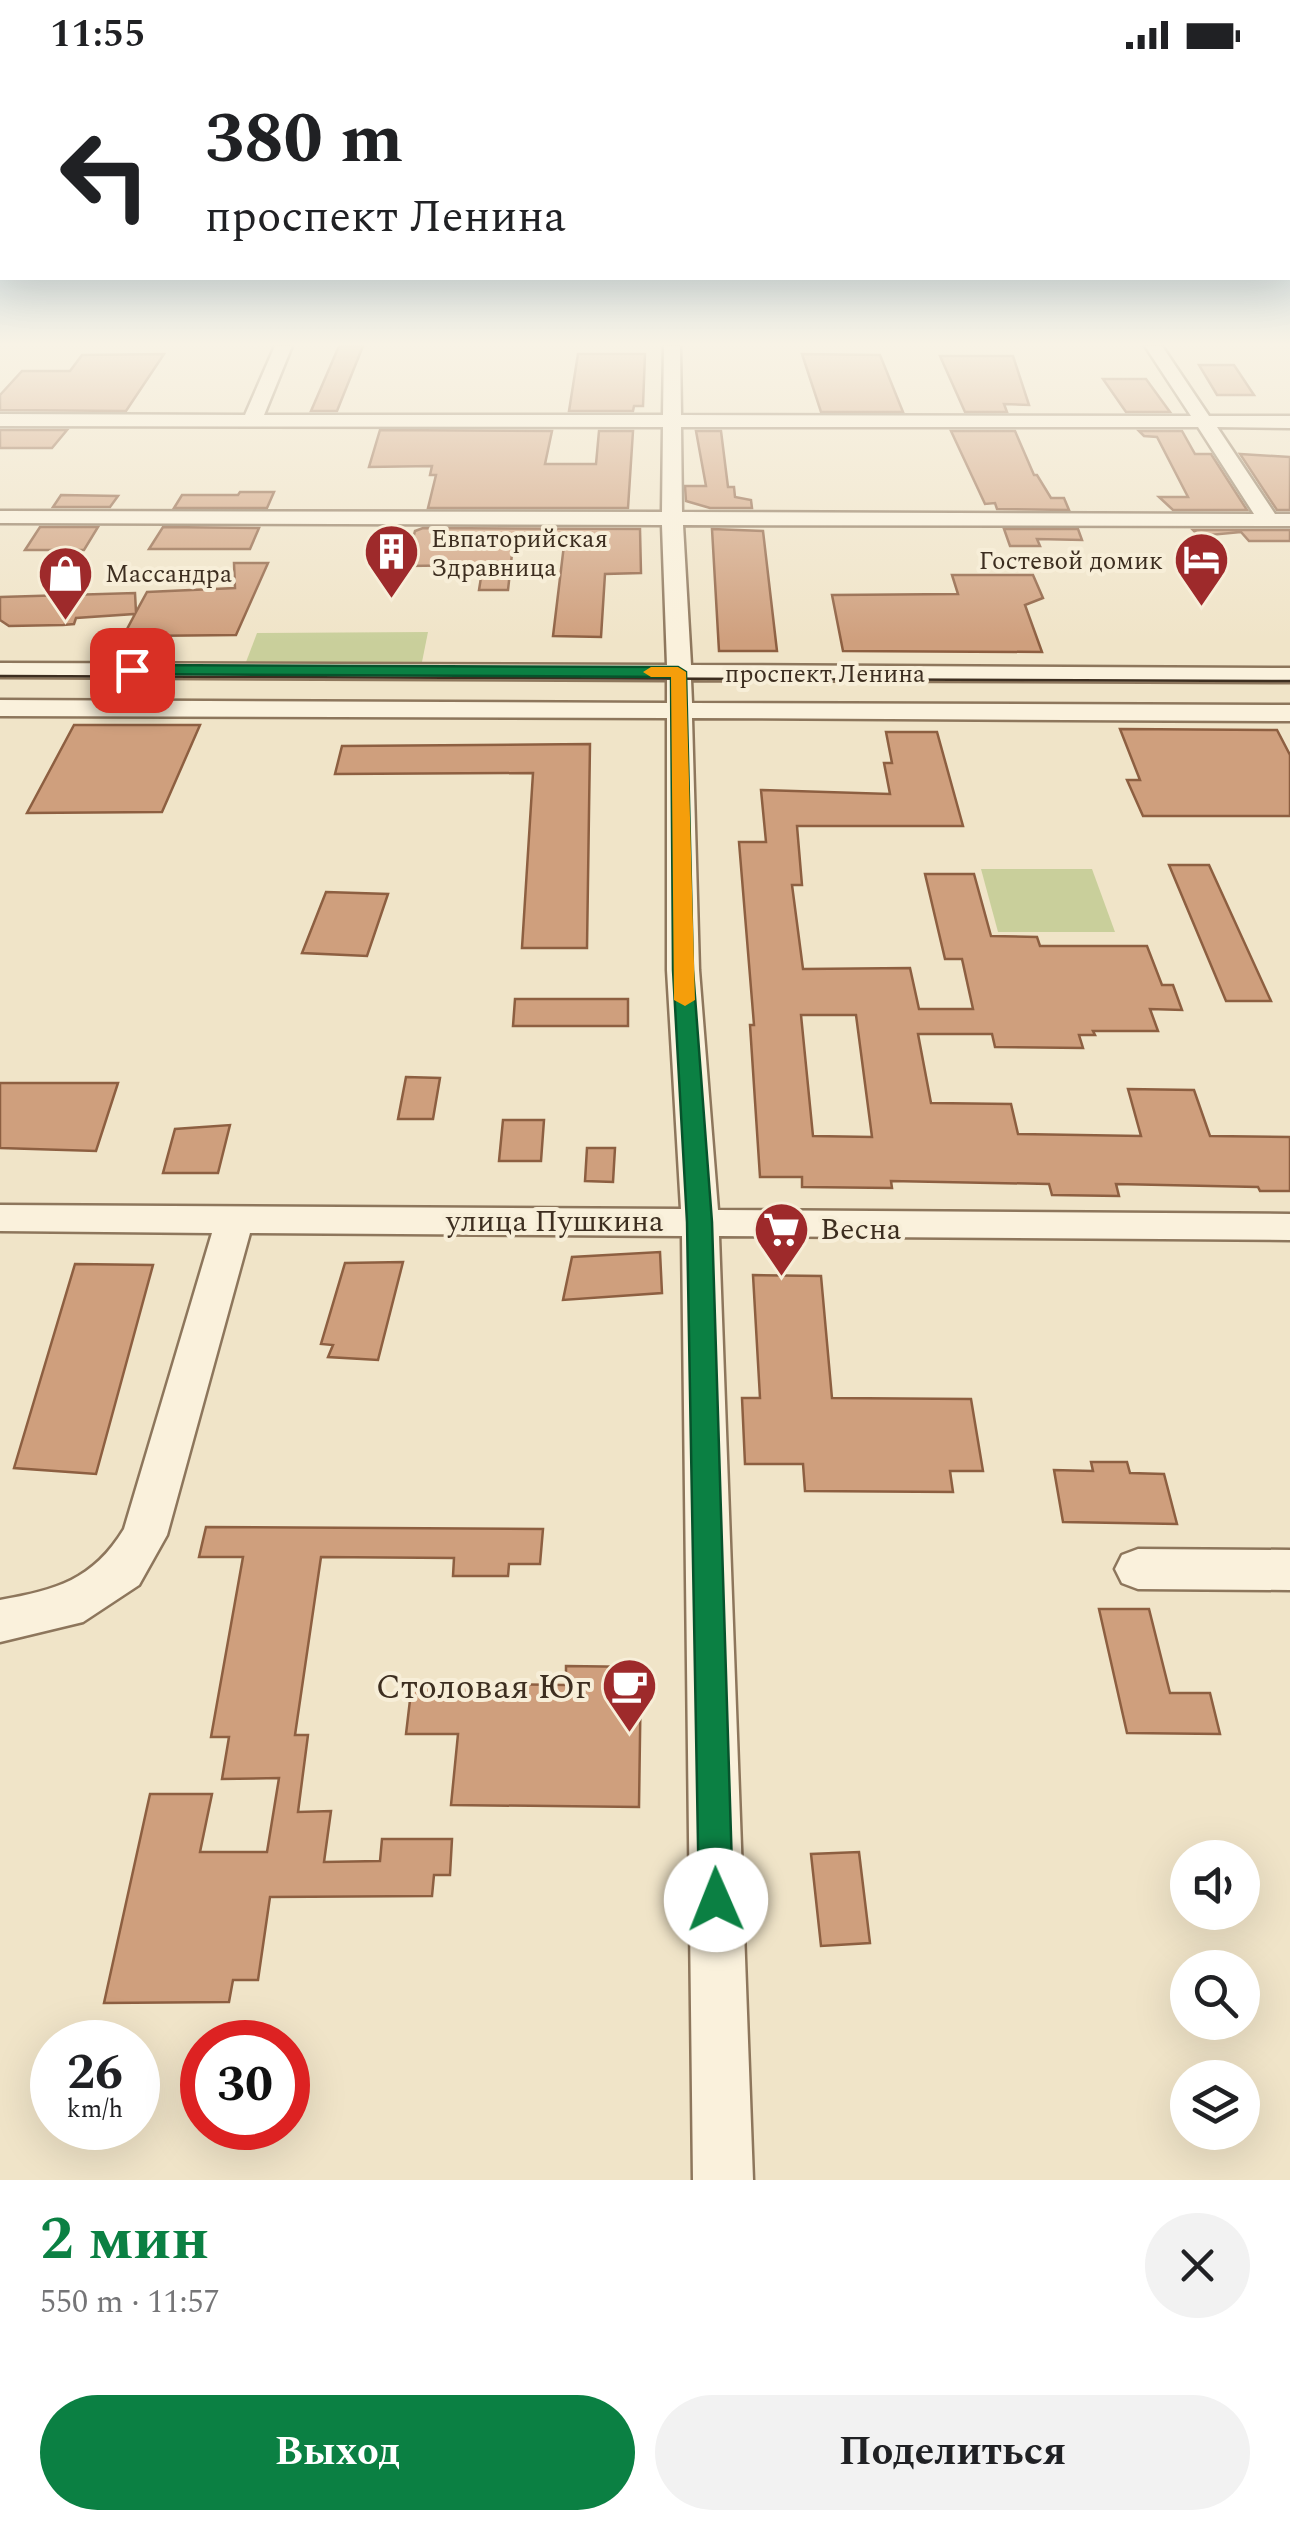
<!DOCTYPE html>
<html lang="ru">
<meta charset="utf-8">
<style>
body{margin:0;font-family:Spectral,serif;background:#f2f2f2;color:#202124;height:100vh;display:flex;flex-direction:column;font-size:38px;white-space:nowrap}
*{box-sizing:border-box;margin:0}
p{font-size:32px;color:#757577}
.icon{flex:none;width:55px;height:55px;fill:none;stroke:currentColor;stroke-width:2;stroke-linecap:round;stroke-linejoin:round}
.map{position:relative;height:2110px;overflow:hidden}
.side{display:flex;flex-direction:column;background:#fff;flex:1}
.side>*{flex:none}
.hud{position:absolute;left:0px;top:0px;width:1290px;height:210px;box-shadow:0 10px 40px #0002;background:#fff;color:#202124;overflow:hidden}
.buttons{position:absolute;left:1170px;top:1770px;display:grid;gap:20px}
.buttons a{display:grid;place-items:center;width:90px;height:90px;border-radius:50%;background:#fff;box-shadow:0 10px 40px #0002;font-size:50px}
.speed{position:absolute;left:30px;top:1950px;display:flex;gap:20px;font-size:50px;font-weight:700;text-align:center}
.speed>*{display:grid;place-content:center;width:130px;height:130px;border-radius:50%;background:#fff;box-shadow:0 10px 40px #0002;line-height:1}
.speed small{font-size:25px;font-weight:400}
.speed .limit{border:15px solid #d22;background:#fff;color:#111}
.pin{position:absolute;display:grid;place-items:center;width:85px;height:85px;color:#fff;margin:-42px;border-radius:20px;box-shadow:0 5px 15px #0006}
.me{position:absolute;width:110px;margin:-55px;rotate:359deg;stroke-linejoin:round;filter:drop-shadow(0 0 8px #0008)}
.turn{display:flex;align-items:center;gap:35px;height:210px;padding:0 40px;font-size:45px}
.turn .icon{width:130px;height:130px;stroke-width:2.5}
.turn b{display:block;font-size:70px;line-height:85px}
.round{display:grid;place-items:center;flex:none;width:105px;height:105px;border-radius:52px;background:#f2f2f2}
.overview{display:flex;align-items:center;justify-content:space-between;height:170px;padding:0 40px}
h1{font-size:60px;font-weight:700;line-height:75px;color:#0b8043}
.action{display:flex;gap:20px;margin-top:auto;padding:20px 40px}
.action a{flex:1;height:115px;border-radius:60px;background:#0b8043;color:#fff;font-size:40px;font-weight:700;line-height:115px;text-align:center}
.action a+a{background:#f2f2f2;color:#202124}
.status{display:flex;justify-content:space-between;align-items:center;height:70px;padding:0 50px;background:#fff;direction:ltr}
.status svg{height:28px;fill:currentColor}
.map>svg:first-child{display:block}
.green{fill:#c9cf9b}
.building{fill:#cf9f7d;stroke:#8d5f41;stroke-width:2.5;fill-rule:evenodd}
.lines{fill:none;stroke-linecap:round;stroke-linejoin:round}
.minor-casing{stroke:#8d765c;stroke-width:5}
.minor{fill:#faf1dc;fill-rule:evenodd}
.tram{stroke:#3d2e20;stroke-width:2.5}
.route{fill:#0b8043;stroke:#07532c;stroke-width:2.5}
.slow{fill:#f59e0b}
.labels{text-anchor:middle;stroke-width:8;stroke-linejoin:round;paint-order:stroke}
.far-poi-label{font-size:25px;fill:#3d2e20;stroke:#f7eed8;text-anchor:start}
.far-street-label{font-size:25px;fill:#3d2e20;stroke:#f7eed8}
.street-label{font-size:30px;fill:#3d2e20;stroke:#f7eed8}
.poi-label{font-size:30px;fill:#3d2e20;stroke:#f7eed8;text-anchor:start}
.near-poi-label{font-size:35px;fill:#3d2e20;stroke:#f7eed8;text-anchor:end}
</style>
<div class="status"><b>11:55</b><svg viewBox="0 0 49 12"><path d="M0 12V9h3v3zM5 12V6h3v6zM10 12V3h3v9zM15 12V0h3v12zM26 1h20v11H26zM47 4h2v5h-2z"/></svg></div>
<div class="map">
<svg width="1290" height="2110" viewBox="0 0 1290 2110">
<rect width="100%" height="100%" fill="#f0e4c8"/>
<g class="green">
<polygon points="428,562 422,592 246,592 257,563"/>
<polygon points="981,799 1092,799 1115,862 998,862"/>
</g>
<g class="building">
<polygon points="339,276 363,276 337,341 311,341"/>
<polygon points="164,284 126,341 0,340 0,325 22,301 70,301 82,285"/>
<polygon points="578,284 645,284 643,336 634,336 633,341 569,341"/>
<polygon points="802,284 880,285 903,342 821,342"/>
<polygon points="940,286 1013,286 1029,335 1004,334 1007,342 965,342"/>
<polygon points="1199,295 1234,295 1254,325 1217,325"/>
<polygon points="1103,309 1146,309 1170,342 1126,342"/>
<polygon points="0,360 67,360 52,378 0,378"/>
<polygon points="380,360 552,361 545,394 596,394 599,361 633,361 628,438 428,438 436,405 430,405 432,396 369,397"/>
<polygon points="696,361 721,361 728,417 734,417 735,427 751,430 752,438 710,438 686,431 685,416 706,416"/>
<polygon points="951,361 1015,361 1034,405 1037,405 1051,428 1064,428 1069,440 997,439 995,433 985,434"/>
<polygon points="1139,361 1182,361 1195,384 1211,384 1247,440 1173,440 1159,427 1188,427 1157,367 1144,366"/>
<polygon points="1240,384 1290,387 1290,440 1277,440"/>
<polygon points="240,422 274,422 267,438 174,438 182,425 238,425"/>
<polygon points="61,425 118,426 110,437 53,437"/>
<polygon points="40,457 98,457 84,480 25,480"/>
<polygon points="163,457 259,458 250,479 149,479"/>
<polygon points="423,458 640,459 641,503 605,504 601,567 553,566 564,475 513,475 508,520 479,520 483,495 406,496 415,461"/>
<polygon points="712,459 763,461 777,581 719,581"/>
<polygon points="1004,459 1078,459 1082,470 1037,469 1040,476 1010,476"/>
<polygon points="1193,460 1290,460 1290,471 1249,471 1241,462 1199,466"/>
<polygon points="234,493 268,493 236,565 141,566 143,561 126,561 135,544 76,548 74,554 63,555 9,556 0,550 0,527 135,523 136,542 147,522 235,518"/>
<polygon points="952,505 1033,505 1043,528 1025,535 1042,582 843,581 832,525 958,524"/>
<polygon points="74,655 200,655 162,742 27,743"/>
<polygon points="1120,659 1277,660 1290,685 1290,746 1143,746 1127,710 1140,710"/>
<path d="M886 662H937L963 756H797L802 815H792L803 899 910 898 919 939H973L962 889H945L925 804H974L991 866 1037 867 1040 876H1147L1162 915H1173L1182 940 1150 939 1158 961H1093L1095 965H1079L1083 978 995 977 992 964H918L931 1033 1011 1034 1018 1064 1141 1066 1128 1019 1194 1020 1210 1066 1290 1067V1121H1260L1258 1117 1116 1114 1119 1126 1052 1125 1049 1114 891 1111 892 1118 802 1117V1107H760L750 955H754L739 772H766L761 720 890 724 884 693H892ZM801 945H856L872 1067 813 1066Z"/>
<polygon points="590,674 587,878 522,878 533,703 335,704 342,676"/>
<polygon points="1169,795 1209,795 1271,931 1226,931"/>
<polygon points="326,822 388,824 367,886 302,883"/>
<polygon points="515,929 628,929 628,956 513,956"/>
<polygon points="406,1007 440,1008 433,1049 398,1049"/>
<polygon points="0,1013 118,1013 96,1081 0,1078"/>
<polygon points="503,1050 544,1050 541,1091 499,1091"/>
<polygon points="230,1055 218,1103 163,1103 175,1059"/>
<polygon points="587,1078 615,1078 613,1112 585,1111"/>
<polygon points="660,1182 662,1223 563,1230 572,1187"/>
<polygon points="403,1192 378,1290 328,1287 333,1275 321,1274 345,1193"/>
<polygon points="75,1194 153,1195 96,1404 14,1398"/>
<polygon points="753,1205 821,1206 832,1328 971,1329 983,1401 950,1401 953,1422 805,1421 803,1394 745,1394 742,1328 760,1328"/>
<polygon points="1091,1392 1127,1392 1130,1403 1164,1404 1177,1454 1063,1452 1054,1400 1093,1401"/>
<polygon points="206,1457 543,1459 540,1494 509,1494 508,1506 453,1506 454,1488 321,1487 295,1665 308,1665 298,1742 331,1741 324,1792 380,1791 382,1769 452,1769 450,1805 434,1805 432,1826 270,1827 258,1910 233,1910 229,1932 104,1933 150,1724 212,1724 200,1782 267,1782 279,1708 222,1709 229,1667 211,1667 243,1487 199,1487"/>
<polygon points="1099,1539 1149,1539 1170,1623 1210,1623 1220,1664 1127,1663"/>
<polygon points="566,1596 641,1597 639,1737 451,1735 458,1664 406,1664 412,1613 566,1615"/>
<polygon points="859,1782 870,1873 821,1876 811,1784"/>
</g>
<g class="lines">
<defs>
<g id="minor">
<path d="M275 276H292L264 345H663L664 276H680L681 345 1191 346 1145 276H1162L1209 346H1290V358L1217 357 1275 444H1290V456L683 455 691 595 1290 598V612L691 610 692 633 1290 635V651L692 648 699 900 718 1140 1290 1144V1170L719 1166 753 2110H693L682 1166 250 1163 167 1465 139 1515 83 1552 0 1572V1530C56 1520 93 1510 124 1459L212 1163 0 1161V1135L681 1139 667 900V648L0 646V630L667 633V610L0 607V593L667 595 662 455 0 453V441L662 442 663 357 0 356V344L245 345ZM681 357H1198L1254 444 682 442Z"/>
<polygon points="1138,1479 1290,1480 1290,1520 1138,1519 1122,1513 1115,1499 1122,1485"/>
</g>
</defs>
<use href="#minor" class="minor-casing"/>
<use href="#minor" class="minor"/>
<polyline class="tram" points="0,606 1290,611"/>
</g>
<linearGradient id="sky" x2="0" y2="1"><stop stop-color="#8fbad6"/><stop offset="0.48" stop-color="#f8f3e6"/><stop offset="1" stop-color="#f8f3e6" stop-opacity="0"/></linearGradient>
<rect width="1290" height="572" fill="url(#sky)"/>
<polygon class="route" points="132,595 678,597 686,602 693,900 712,1152 733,1830 728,1843 716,1848 704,1843 699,1830 687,1152 673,900 671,607 126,604 124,600"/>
<polygon class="slow" points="678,597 686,602 695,930 685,936 674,930 671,607 651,607 643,602 651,597"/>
<defs>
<symbol id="building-pin" viewBox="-11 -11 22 30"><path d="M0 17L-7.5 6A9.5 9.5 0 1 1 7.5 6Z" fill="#9e2a2b" stroke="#f7eed8"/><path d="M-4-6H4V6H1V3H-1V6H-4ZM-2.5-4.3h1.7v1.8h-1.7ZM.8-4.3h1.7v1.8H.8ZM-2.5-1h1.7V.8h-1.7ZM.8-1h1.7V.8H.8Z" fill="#fff"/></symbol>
<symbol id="hotel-pin" viewBox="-11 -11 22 30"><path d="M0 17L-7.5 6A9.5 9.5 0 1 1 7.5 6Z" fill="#9e2a2b" stroke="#f7eed8"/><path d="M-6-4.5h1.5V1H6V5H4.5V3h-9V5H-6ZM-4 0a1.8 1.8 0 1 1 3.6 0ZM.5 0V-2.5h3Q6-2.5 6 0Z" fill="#fff"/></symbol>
<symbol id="shop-pin" viewBox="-11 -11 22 30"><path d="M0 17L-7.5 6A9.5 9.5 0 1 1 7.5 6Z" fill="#9e2a2b" stroke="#f7eed8"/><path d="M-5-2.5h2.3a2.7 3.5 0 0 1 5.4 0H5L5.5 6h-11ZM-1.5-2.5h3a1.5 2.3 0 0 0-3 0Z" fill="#fff"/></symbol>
<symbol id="supermarket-pin" viewBox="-11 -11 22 30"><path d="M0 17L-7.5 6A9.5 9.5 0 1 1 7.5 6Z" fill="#9e2a2b" stroke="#f7eed8"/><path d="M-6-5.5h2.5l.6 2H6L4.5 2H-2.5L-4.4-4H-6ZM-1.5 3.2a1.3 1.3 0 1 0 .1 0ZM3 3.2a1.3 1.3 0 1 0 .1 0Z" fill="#fff"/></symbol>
<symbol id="cafe-pin" viewBox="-11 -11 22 30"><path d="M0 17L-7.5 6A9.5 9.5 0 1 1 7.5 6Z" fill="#9e2a2b" stroke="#f7eed8"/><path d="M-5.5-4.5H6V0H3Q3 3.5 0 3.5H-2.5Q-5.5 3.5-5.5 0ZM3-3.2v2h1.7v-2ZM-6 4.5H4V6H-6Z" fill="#fff"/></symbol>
</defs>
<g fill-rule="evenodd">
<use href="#building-pin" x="360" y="450" width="63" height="86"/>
<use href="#hotel-pin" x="1170" y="458" width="63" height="86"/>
<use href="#shop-pin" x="34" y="472" width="63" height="86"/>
<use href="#supermarket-pin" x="750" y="1128" width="63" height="86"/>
<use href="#cafe-pin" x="598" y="1584" width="63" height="86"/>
</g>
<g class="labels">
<g class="far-poi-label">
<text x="431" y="477">Евпаторийская<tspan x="431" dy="29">Здравница</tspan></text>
<text x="1163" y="499" text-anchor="end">Гостевой домик</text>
<text x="105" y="512">Массандра</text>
</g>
<g class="far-street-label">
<text x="825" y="612">проспект Ленина</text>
</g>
<g class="street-label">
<text x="555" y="1161">улица Пушкина</text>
</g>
<g class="poi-label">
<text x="820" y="1169">Весна</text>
</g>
<g class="near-poi-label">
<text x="591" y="1628">Столовая Юг</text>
</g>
</g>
</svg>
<div class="buttons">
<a><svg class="icon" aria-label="sound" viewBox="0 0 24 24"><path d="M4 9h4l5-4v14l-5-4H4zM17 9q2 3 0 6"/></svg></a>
<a><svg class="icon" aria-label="search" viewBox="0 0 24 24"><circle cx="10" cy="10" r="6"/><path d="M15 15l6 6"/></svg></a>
<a><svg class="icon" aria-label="layers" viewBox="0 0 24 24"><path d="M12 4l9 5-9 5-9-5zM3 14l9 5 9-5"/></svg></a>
</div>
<div class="speed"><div>26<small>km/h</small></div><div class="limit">30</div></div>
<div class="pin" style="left:132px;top:600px;background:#d93025"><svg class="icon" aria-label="arrive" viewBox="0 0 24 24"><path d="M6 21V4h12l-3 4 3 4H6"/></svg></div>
<svg class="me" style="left:716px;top:1830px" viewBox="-20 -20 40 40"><circle r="19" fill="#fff"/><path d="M0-13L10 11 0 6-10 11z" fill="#0b8043"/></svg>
<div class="hud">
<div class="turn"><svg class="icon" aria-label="left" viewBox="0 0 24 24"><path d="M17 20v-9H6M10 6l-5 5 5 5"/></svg><div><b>380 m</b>проспект Ленина</div></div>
</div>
</div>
<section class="side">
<div class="overview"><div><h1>2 мин</h1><p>550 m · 11:57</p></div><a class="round"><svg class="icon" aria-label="close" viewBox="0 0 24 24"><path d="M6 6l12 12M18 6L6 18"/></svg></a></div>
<div class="action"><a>Выход</a><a>Поделиться</a></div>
</section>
